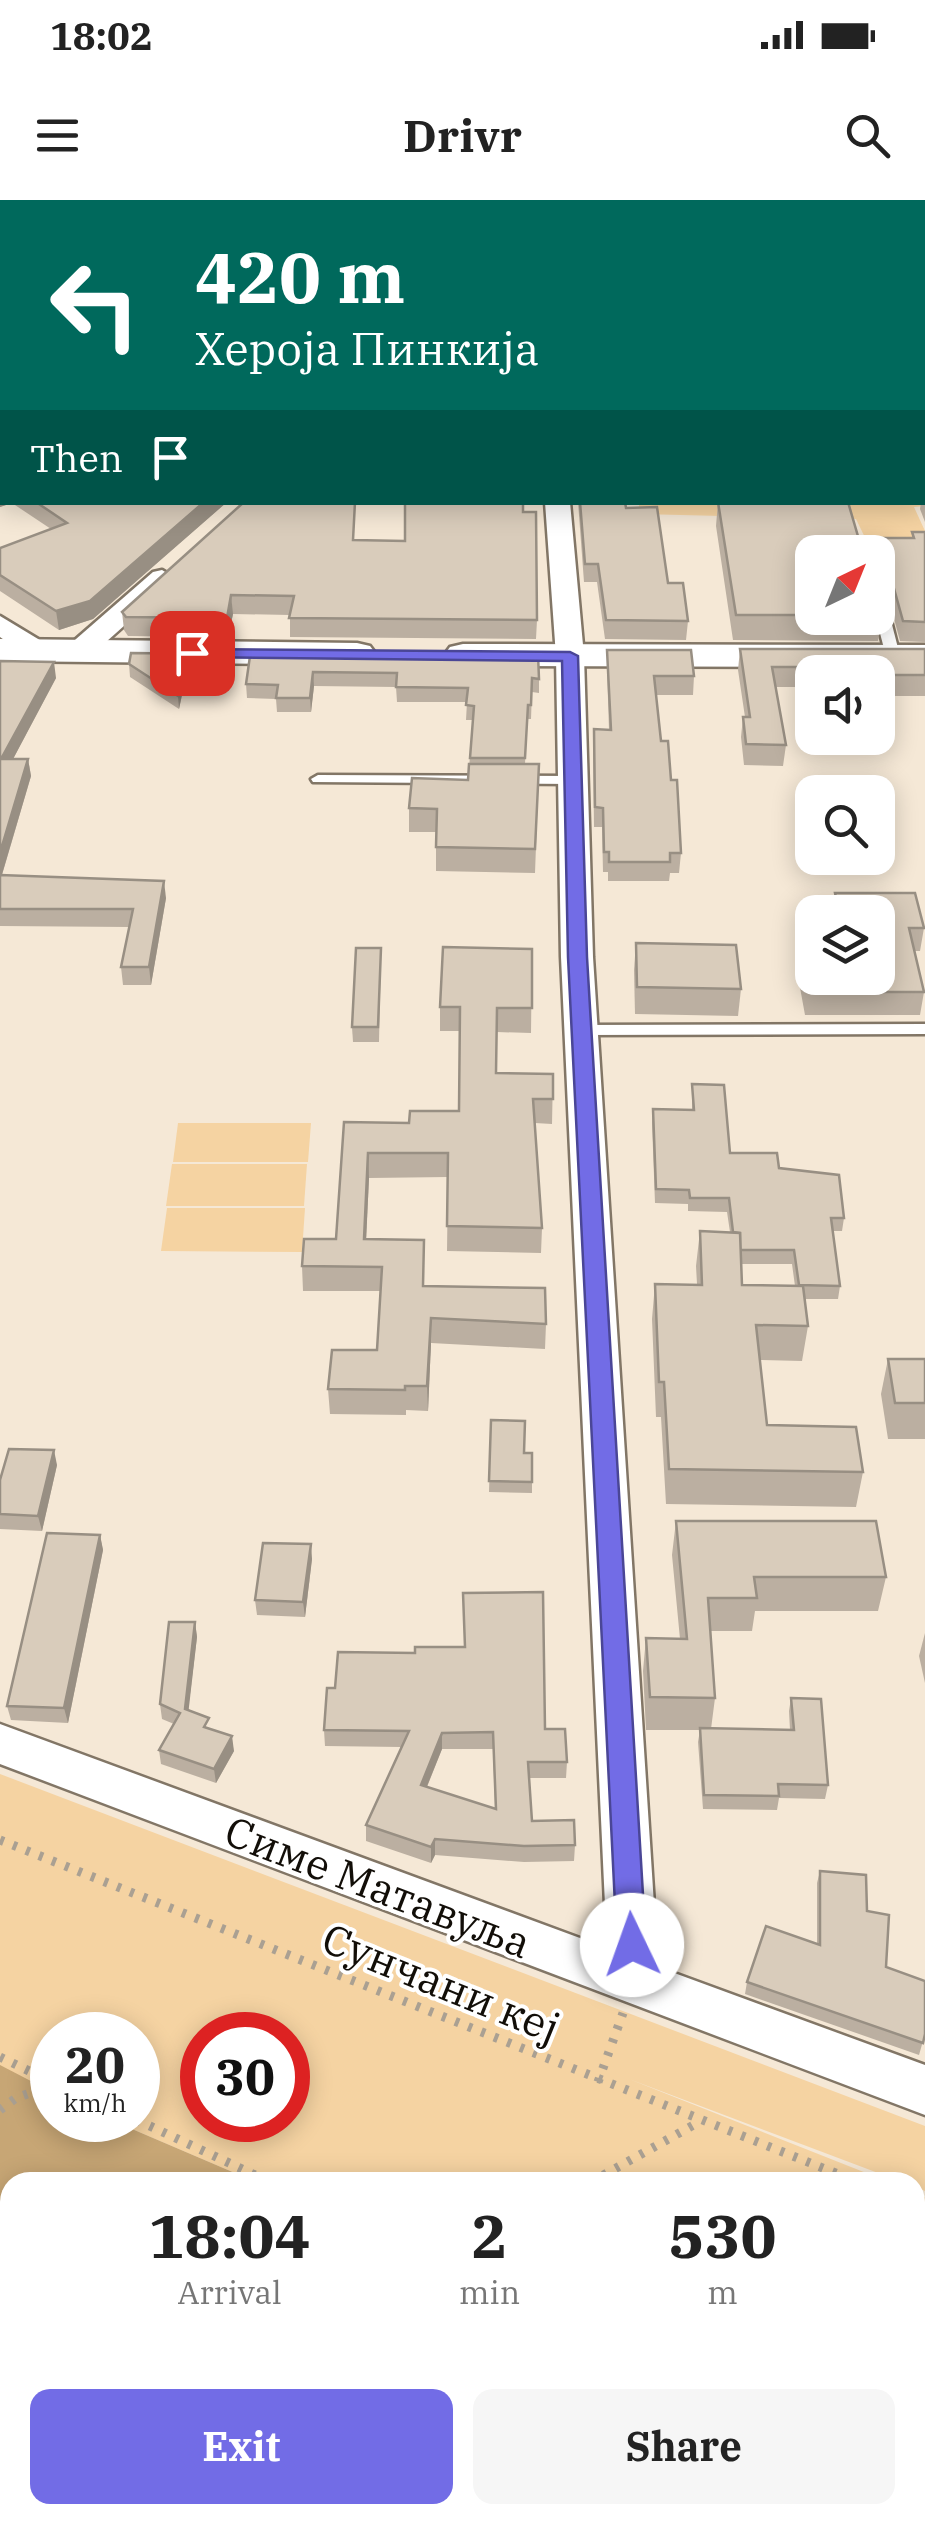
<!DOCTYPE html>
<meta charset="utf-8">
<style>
body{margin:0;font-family:"IBM Plex Serif",serif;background:#f6f6f6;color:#222;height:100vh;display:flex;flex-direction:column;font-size:38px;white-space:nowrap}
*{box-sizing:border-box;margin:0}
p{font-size:32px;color:#767676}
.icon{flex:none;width:55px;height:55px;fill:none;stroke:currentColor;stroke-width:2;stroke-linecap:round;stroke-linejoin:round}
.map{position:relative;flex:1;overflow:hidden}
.drawer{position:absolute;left:0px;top:1972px;width:925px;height:352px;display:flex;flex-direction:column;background:#fff;border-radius:30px 30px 0 0;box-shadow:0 5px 25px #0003}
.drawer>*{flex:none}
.banner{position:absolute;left:0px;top:0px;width:925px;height:305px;box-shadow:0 5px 25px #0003;background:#00695c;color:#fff;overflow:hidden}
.needle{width:65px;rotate:43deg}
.fabs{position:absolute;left:795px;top:335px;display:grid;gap:20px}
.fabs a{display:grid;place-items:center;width:100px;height:100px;border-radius:20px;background:#fff;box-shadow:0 5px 25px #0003;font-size:50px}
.speed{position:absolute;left:30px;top:1812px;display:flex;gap:20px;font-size:50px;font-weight:700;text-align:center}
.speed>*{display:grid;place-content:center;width:130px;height:130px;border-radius:50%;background:#fff;box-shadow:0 5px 25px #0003;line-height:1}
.speed small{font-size:25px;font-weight:400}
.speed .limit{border:15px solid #d22;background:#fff;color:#111}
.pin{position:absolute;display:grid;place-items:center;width:85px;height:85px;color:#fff;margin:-42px;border-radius:20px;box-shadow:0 5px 15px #0006}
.me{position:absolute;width:110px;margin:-55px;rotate:357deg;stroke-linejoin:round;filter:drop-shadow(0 0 8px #0008)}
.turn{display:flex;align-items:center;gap:35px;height:210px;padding:0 30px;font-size:45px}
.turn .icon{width:130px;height:130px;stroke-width:2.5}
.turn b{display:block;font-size:70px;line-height:85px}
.then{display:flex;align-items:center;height:95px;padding:0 30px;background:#0003;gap:20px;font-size:38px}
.eta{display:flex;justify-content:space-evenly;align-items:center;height:170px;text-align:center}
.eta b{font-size:60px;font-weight:800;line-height:70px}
.action{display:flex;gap:20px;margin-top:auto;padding:20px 30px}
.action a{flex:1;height:115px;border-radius:20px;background:#726ce6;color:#fff;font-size:40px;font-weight:800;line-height:115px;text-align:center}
.action a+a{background:#f6f6f6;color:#222}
.status{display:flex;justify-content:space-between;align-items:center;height:70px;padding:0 50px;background:#fff;direction:ltr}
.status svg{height:28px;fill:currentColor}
header{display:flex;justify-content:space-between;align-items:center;height:130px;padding:0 30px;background:#fff;font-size:45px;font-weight:800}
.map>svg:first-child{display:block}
.green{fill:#f5d3a2;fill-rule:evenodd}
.forest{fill:#c7a675}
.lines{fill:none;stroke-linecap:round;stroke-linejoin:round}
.lane-casing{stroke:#827666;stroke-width:5}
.street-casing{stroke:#827666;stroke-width:5}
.secondary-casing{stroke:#827666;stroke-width:5}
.path{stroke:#aaa092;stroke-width:9;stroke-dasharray:4 10;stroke-linecap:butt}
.lane{fill:#fff;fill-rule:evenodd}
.street{fill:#fff;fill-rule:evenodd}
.secondary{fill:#fff;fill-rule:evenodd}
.wall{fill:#bbafa1;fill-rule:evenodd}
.shaded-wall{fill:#988f83}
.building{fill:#d9ccbb;stroke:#988f83;stroke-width:2.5;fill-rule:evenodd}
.route{fill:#726ce6;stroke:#4a4696;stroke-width:2.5}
.labels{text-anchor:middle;stroke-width:8;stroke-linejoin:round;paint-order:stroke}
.near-street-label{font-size:42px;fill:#120e08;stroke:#fff}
</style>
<div class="status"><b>18:02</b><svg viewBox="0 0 49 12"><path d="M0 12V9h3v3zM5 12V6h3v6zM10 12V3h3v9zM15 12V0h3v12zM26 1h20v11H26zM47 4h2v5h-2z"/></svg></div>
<header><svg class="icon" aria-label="menu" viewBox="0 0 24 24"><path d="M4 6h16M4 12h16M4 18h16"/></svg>Drivr<svg class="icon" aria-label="search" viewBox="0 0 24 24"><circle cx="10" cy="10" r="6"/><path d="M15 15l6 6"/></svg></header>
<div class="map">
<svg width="925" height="2323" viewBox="0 0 925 2323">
<rect width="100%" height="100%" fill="#f5e8d6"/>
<g class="green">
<polygon points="923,223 925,306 914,307 925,331 925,349 871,350 856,319 639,314 639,303 922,302"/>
<polygon points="178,923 311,923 308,962 173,962"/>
<polygon points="172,964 307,964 304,1006 166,1006"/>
<polygon points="167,1008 305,1008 302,1052 161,1051"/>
<path d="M0 1574 925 1926V1991L915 1987V1982H902L629 1879 889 1982H256L111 1920H138V1835H52V1893L0 1869ZM202 1835H288V1920H202Z"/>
<polygon points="915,1993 925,1997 925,2271 915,2267"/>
</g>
<g class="forest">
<polygon points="0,1865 52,1892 52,1920 111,1920 256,1982 10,1982 10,2137 0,2136"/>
<polygon points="915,2267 925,2271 925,2323 647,2323 639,2315 915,2315"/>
</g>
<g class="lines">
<defs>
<g id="lane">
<polygon points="878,393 885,397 900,456 898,459 886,456 876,418"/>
<polygon points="318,575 574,576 581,580 574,584 313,582 311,579"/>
<polygon points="925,824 925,834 582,835 573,830 582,825"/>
</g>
<g id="street">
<polygon points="925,14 925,27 922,28 922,15"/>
<polygon points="545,302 570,302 584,456 593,757 658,1767 925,1865 925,1915 0,1564 0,1524 607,1748 561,757 556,456"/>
<polygon points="162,370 175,378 171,384 88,458 68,458 64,452 68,446 153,372"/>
<polygon points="0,416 48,445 52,451 48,457 28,457 0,437"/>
</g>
<g id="secondary">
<polygon points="0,439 357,443 370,446 376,454 370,462 357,465 0,461"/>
<polygon points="463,444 925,445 925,467 463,466 450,463 444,455 450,447"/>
</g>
</defs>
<use href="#lane" class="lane-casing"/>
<use href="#street" class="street-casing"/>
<use href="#secondary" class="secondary-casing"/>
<g class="path">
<polyline points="0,1640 858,1982"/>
<polyline points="0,1857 52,1882"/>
<polyline points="598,1882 623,1813"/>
<polyline points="0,1910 16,1898 52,1885"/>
<polyline points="137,1920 270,1982"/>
<polyline points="591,1982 699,1922"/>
<polyline points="915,2005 925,2008"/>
<polyline points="0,2225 10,2223"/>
<polyline points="915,2312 925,2316"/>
<polyline points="493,2315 509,2323"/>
</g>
<use href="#lane" class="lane"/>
<use href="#street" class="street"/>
<use href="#secondary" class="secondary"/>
</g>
<g class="wall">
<polygon points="0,0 2,2 2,49 0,48"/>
<polygon points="0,116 2,116 2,302 227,302 93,419 59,430 0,391 0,348 51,329 12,303 0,307"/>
<polygon points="923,290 925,290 925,322 920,309"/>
<polygon points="578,302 625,302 626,308 688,421 686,440 605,439 597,382 584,382"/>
<polygon points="718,302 862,350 862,352 812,352 812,418 878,418 878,401 882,416 878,441 733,440 716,326"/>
<polygon points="523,312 537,420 536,439 290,437 290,415 233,414 228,437 128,436 124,430 122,412 355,340 405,341"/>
<polygon points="912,332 925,332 925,442 900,441 878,358 880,338 912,338"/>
<polygon points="740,449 925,449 925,496 878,496 878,472 812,472 812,487 775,487 786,545 783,566 744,565 741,537 743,517 745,517 738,470"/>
<polygon points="607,450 694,476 693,495 656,495 661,541 671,580 681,653 679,673 670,673 669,681 608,681 608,672 603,672 602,627 594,627 593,548 594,529 609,530 607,469"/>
<polygon points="221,454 222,466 218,490 183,490 179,509 130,477 129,464"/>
<polygon points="250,456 539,479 539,493 532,492 531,519 527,519 525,564 539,564 535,673 436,671 436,632 409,632 409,608 468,580 473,520 466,520 467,502 397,502 396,487 314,486 311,512 277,512 276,499 247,498 246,484"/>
<polygon points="0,461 56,478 13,559 28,559 31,576 2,675 166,698 151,785 123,785 121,767 129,727 0,726"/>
<polygon points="835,693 924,728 920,751 914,751 924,792 920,815 805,815 797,771 800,749 878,778 878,712 833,712"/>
<polygon points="636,743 741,789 738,816 635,814 634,770"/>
<polygon points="381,748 379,842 353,842 352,827"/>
<polygon points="532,749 531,833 497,832 496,873 553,874 552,924 535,923 542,1028 541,1053 447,1051 448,977 369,978 366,1039 424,1086 546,1124 545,1149 431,1143 428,1211 406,1210 406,1215 330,1214 328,1189 377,1150 380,1091 303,1091 302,1066 336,1039 344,922 409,923 459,911 460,831 440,831 440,807"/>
<path d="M692 884 730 953 779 968 844 1018 842 1031H833L840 1086 838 1099H805L808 1126 802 1161 760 1160 767 1225 863 1272 856 1307 666 1304 661 1217H656L652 1119 655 1084H697L696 1066 700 1031 730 1032 727 1012 688 1011V1004L655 1003 652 923 653 909 692 910ZM741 1064H792L795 1086 742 1085Z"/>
<polygon points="888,1159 925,1159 925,1239 888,1239 881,1194"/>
<polygon points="491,1220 524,1253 532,1253 532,1293 489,1292"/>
<polygon points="57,1265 42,1331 0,1329 0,1280"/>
<polygon points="676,1321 886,1377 878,1411 755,1411 752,1431 710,1431 715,1498 711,1529 790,1530 789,1511 791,1498 828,1585 825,1599 779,1598 777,1610 703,1609 698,1542 700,1530 646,1530 643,1471 646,1438 680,1439 672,1355"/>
<polygon points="100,1335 103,1350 68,1523 11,1520 7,1506"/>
<polygon points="312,1359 305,1417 257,1415 255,1400"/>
<polygon points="195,1422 197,1437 188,1511 234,1551 216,1583 161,1564 159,1550 174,1524 162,1519 160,1504"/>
<polygon points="925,1433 925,1483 919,1456"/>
<path d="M545 1529 567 1562 566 1578H529L532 1621 575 1645 574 1661 524 1662 435 1655 431 1663 366 1641V1625L401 1547 325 1546 324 1530ZM442 1549H493L495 1609 427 1587Z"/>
<polygon points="820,1671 867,1711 886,1767 925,1834 919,1855 745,1794 747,1782 817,1744 817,1683"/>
</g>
<g class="shaded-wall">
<polygon points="2,287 2,302 12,303 0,307 0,288"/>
<polygon points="204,302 227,302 93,419 59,430 56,411"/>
<polygon points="231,395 233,414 228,437 227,418"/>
<polygon points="221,454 222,466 218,490 217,478"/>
<polygon points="54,462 56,478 4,576 1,559"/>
<polygon points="313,472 314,486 311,512 310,498"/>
<polygon points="181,478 183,490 179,509 178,496"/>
<polygon points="28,559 31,576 0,681 0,653"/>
<polygon points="164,681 166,698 151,785 149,767"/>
<polygon points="368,953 369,978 365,1064 364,1039"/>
<polygon points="431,1118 431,1143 428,1211 427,1186"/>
<polygon points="54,1250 57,1265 42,1331 38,1316"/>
<polygon points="100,1335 103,1350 68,1523 64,1508"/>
<polygon points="311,1344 312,1359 305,1417 303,1402"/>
<polygon points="195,1422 197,1437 187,1524 185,1509"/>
<polygon points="442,1533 442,1549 421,1601 421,1585"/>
<polygon points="232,1536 234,1551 216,1583 214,1569"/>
<polygon points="435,1639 435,1655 431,1663 431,1647"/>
</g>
<g class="building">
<polygon points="0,0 166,0 171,2 2,2 2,34 0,33"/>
<polygon points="464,0 921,0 921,2 458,2"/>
<polygon points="0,116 2,116 2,156 0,155"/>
<polygon points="2,160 2,287 0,288 0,173"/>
<polygon points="36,302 204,302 90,401 56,411 0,375 0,348 67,323"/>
<polygon points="244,302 355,302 353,340 405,341 405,302 523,302 523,312 536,312 537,420 289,418 294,396 231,395 227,418 126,417 122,412"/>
<polygon points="580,302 625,302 626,308 657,307 668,383 683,383 688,421 606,420 598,364 585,364"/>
<polygon points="718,302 848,302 862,350 826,350 826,352 812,352 812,415 736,415"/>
<polygon points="912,332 925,332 925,422 903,421 880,338 914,338"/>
<polygon points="878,401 882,416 878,416"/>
<polygon points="740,449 925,449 925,475 878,475 878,472 828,472 827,467 772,467 786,545 746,544 743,517 750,517"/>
<polygon points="607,450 691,450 694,476 654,476 661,541 668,541 671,580 677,580 681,653 670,653 670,662 609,662 609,652 604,652 603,608 595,607 594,529 611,530"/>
<polygon points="131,453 221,454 217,478 181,478 178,496 129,464"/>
<polygon points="283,453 538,454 539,479 532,478 531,505 528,505 525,558 470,558 474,506 466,505 468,488 396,487 397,473 313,472 310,498 276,498 278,485 246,484 250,456 282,456"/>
<polygon points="0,461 54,462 1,559 28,559 0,653"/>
<polygon points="469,564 539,564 535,649 436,647 437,609 409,608 412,578 468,580"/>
<polygon points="0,675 164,681 149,767 121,767 133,709 0,709"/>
<polygon points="835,693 915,693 924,728 909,728 924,792 808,792 800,749 812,749 812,778 878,778 878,712 839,712"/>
<polygon points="636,743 736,745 741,789 637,787"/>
<polygon points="443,747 532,749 532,808 497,808 496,873 553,874 553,899 533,899 542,1028 447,1026 448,953 368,953 364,1039 424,1040 423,1086 545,1088 546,1124 431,1118 427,1186 405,1186 405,1190 328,1189 332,1150 377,1150 382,1067 302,1066 304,1039 336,1039 344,922 409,923 410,911 459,911 460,807 440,807"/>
<polygon points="356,748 381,748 378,827 352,827"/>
<polygon points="692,884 724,885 730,953 777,953 779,968 839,975 844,1018 831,1018 840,1086 799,1085 794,1050 740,1050 740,1033 733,1032 729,998 690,998 689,990 656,989 653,909 694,910"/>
<polygon points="700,1031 740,1033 742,1085 803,1086 808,1126 756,1125 767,1225 856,1227 863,1272 669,1269 664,1182 659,1182 655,1084 702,1085"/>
<polygon points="888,1159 925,1159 925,1203 895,1203"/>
<polygon points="491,1220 525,1221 524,1253 532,1253 532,1282 489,1281"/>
<polygon points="9,1249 54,1250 38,1316 0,1314 0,1280"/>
<polygon points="676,1321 876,1321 886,1377 754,1377 757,1398 708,1398 715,1498 650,1497 646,1438 687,1439"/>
<polygon points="47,1333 100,1335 64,1508 7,1506"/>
<polygon points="263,1343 311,1344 303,1402 255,1400"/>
<path d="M543 1392 545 1529H565L567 1562H528L532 1621 574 1620 575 1645 524 1646 435 1639 431 1647 366 1625 409 1531 324 1530 327 1488H335L338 1452 415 1453V1447H465L463 1393ZM493 1532 496 1609 421 1585 442 1533Z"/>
<polygon points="169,1422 195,1422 185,1509 209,1518 204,1527 232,1536 214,1569 159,1550 180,1513 160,1504"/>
<polygon points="791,1498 821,1499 828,1585 778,1584 779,1596 704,1595 700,1528 794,1530"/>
<polygon points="820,1671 866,1675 867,1711 889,1715 886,1767 925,1781 925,1834 923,1843 747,1782 766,1726 820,1745"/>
</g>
<polygon class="route" points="186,449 570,452 578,456 587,757 646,1745 642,1754 632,1758 622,1754 617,1745 568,757 562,461 192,457 186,456"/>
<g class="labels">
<g class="near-street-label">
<text transform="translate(378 1687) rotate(21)" y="15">Симе Матавуља</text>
<text transform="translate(441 1783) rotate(22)" y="15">Сунчани кеј</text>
</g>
</g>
</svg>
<div class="fabs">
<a><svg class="needle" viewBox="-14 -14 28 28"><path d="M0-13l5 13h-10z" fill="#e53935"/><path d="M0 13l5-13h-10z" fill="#767676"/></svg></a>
<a><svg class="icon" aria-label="sound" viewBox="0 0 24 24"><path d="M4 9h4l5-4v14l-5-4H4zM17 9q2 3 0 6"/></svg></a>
<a><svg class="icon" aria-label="search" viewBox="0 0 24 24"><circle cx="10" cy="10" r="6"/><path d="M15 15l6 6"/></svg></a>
<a><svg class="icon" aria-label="layers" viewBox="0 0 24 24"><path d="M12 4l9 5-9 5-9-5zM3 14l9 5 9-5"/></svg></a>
</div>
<div class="speed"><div>20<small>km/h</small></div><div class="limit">30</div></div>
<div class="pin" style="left:192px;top:453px;background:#d93025"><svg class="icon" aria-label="arrive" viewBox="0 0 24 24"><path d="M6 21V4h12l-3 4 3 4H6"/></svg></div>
<svg class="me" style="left:632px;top:1745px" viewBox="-20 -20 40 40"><circle r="19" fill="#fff"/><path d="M0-13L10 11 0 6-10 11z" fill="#726ce6"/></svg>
<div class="banner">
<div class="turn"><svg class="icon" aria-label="left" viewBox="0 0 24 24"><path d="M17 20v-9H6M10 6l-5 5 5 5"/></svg><div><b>420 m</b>Хероја Пинкија</div></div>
<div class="then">Then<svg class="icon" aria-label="arrive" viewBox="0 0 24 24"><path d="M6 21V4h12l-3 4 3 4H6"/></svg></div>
</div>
<section class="drawer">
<div class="eta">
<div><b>18:04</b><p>Arrival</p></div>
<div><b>2</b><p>min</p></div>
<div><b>530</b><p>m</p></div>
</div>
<div class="action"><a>Exit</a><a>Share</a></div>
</section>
</div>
